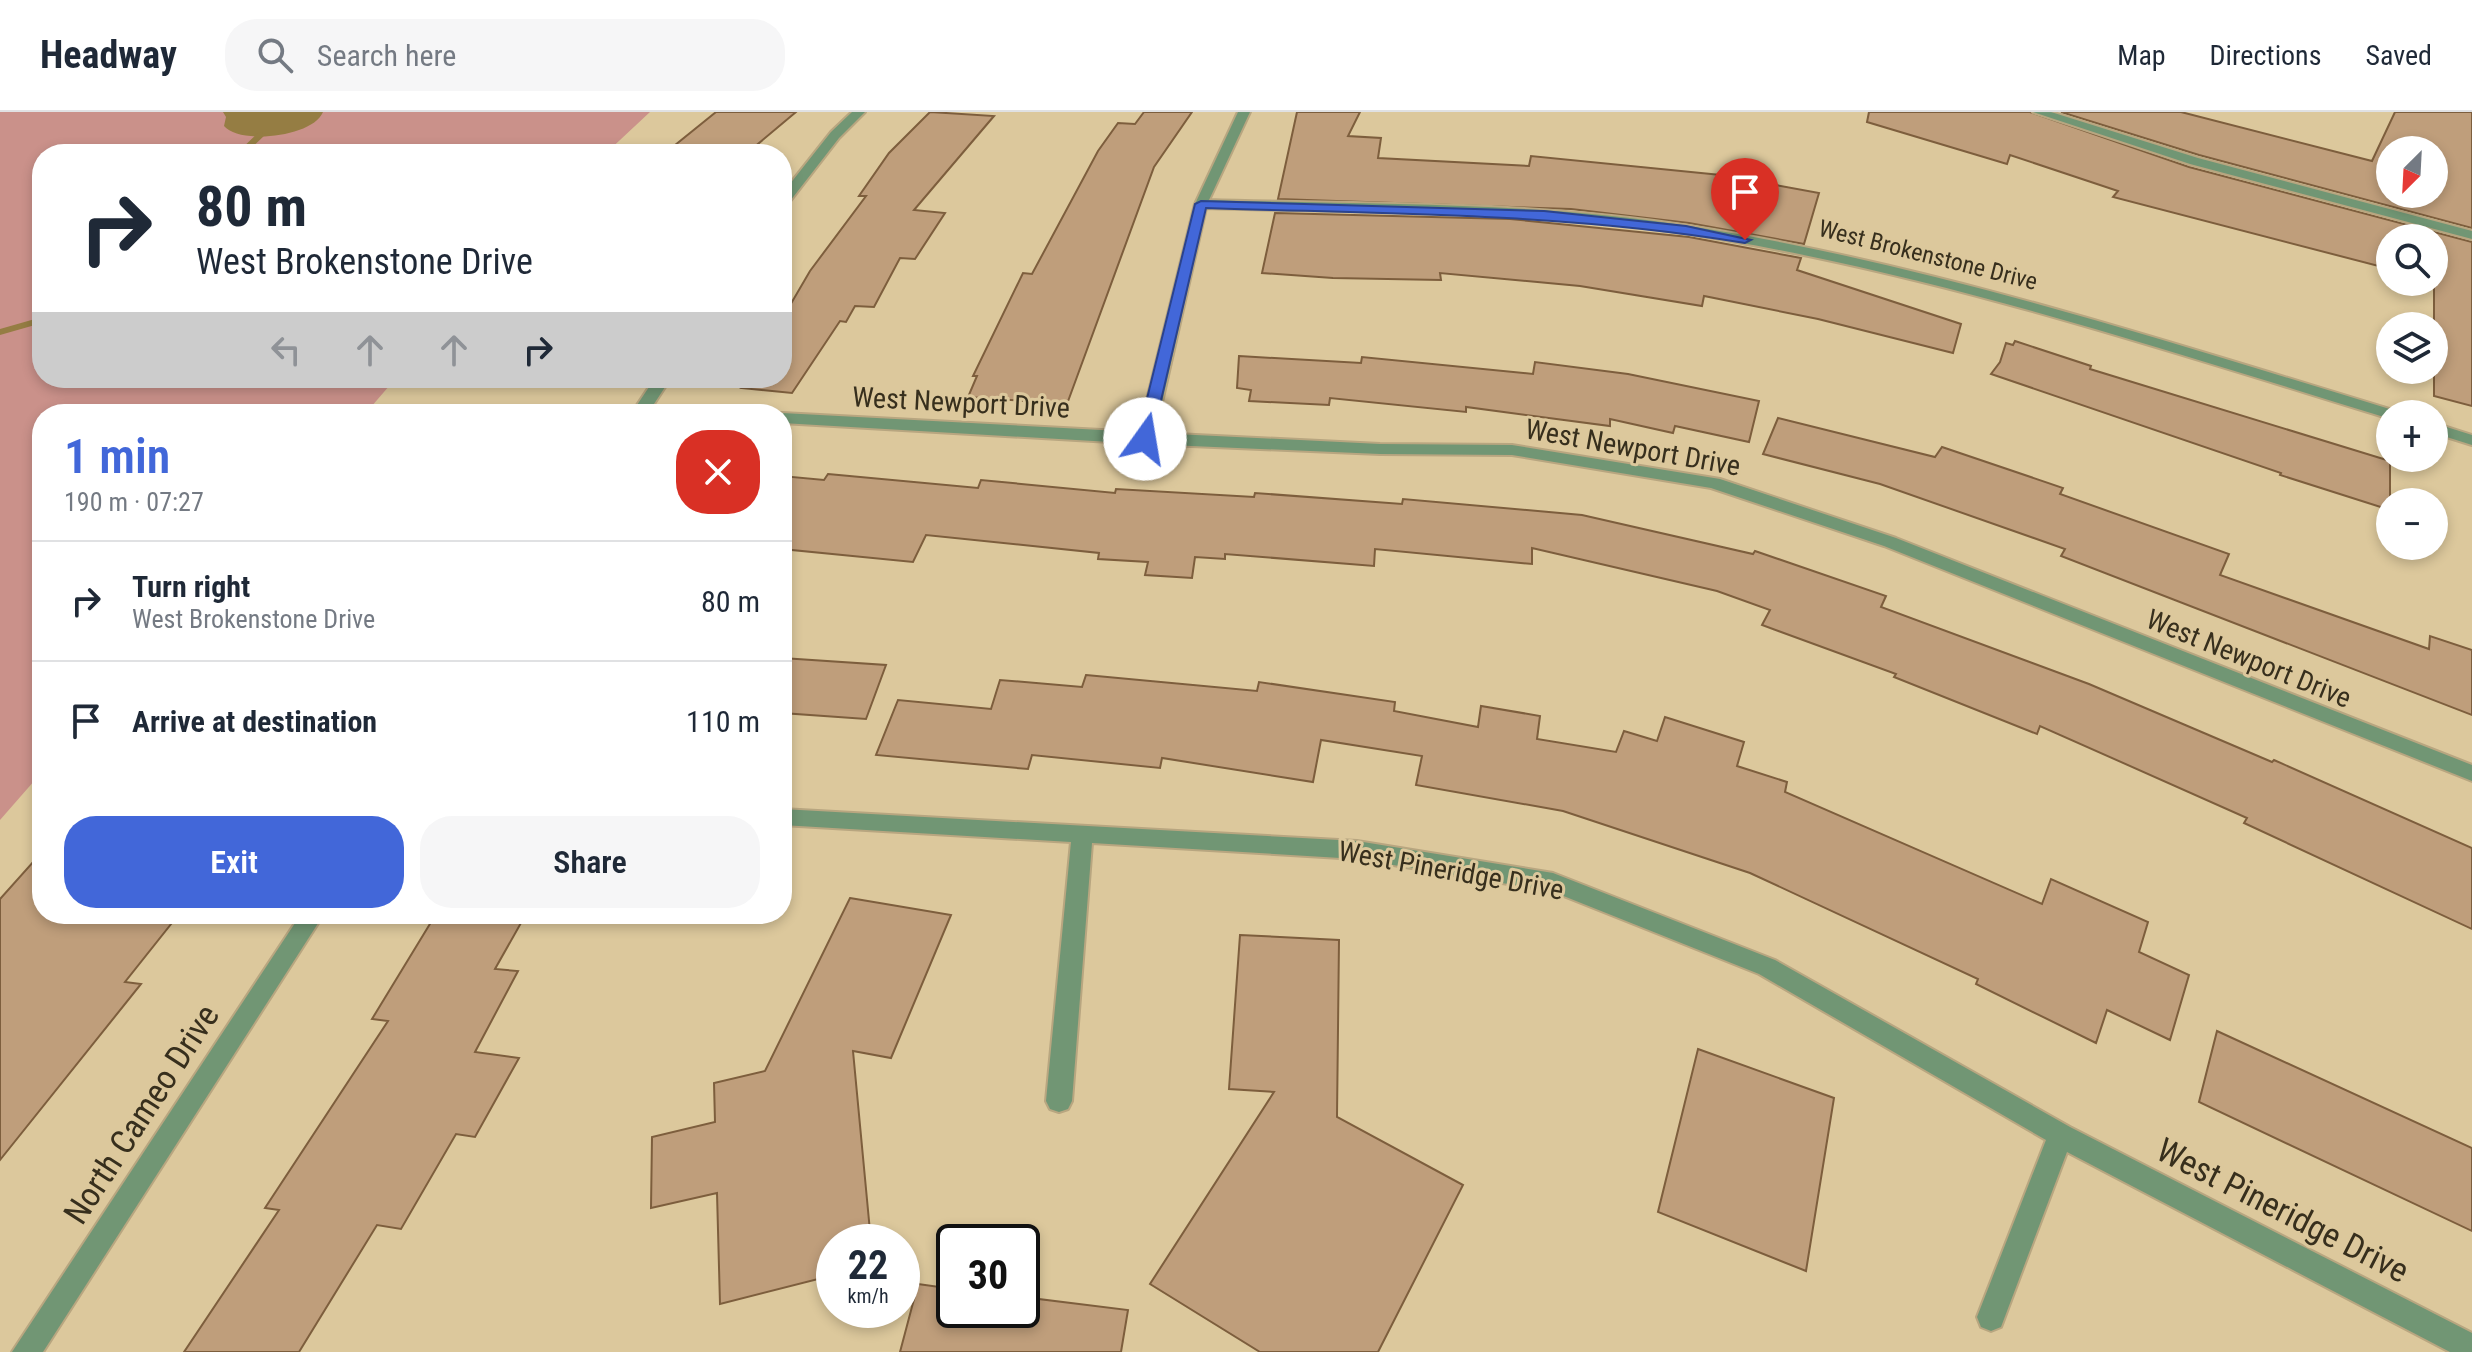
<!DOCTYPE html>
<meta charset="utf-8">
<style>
body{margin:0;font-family:"Roboto Condensed",sans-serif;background:#f6f6f7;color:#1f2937;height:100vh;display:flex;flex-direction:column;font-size:30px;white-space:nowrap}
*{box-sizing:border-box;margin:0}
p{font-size:26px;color:#747a83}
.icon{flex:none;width:44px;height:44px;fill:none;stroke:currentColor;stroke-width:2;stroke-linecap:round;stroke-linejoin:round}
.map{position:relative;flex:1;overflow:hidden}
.side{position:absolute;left:32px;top:292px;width:760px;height:520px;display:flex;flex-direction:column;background:#fff;border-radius:32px;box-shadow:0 4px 12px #0003}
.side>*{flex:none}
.banner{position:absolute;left:32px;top:32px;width:760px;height:244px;border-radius:32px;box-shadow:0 4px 12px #0003;background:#fff;color:#1f2937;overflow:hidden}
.needle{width:52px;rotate:204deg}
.buttons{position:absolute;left:2376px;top:24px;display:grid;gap:16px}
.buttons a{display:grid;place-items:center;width:72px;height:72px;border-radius:50%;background:#fff;box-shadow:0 4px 12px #0003;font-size:40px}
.speed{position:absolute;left:816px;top:1112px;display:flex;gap:16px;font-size:40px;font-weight:700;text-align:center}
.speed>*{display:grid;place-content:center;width:104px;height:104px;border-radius:50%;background:#fff;box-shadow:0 4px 12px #0003;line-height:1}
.speed small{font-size:20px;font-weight:400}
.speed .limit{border:4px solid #111;border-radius:12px;background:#fff;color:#111}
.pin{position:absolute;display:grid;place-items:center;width:68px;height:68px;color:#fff;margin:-82px -34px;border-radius:50% 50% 50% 0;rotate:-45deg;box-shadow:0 0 8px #0007}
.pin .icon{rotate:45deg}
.me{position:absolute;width:88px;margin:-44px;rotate:13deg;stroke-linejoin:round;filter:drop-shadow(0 0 6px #0008)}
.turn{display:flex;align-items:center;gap:28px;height:168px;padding:0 32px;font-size:36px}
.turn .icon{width:104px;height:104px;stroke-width:2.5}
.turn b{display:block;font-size:56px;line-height:68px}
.lanes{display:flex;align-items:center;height:76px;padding:0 32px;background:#0003;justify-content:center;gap:40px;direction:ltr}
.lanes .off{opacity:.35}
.round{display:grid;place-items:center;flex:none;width:84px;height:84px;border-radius:32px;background:#f6f6f7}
.summary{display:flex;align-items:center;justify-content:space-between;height:136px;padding:0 32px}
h1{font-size:48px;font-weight:600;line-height:60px;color:#4267d9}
.action{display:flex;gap:16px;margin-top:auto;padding:16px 32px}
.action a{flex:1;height:92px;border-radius:32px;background:#4267d9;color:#fff;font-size:32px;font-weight:600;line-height:92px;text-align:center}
.action a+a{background:#f6f6f7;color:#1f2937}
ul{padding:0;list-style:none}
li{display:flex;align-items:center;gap:24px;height:120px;padding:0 32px;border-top:2px solid #e0e1e3}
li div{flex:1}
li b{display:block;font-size:30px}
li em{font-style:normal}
header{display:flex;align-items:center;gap:48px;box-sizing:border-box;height:112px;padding:0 40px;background:#fff;border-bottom:2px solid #e0e1e3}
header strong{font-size:38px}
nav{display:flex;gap:44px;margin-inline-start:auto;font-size:28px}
.search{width:560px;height:72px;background:#f6f6f7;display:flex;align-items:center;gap:20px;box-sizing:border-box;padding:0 28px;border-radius:32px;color:#747a83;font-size:30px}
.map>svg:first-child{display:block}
.green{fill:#ca918a}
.water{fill:#957d43}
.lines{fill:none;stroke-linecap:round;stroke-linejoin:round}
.stream{fill:#957d43;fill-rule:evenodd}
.building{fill:#bf9e7b;stroke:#7d5e3d;stroke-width:2;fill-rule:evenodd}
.street-casing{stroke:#b8a680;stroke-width:4}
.street{fill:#719674;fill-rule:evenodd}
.route{fill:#4267d9;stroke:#2b438d;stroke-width:2}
.labels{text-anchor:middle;stroke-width:6;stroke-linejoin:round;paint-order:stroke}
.far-street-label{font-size:24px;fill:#372f1d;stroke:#dcc89c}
.street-label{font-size:28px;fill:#372f1d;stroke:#dcc89c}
.near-street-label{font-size:34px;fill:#372f1d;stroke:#dcc89c}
</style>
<header>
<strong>Headway</strong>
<div class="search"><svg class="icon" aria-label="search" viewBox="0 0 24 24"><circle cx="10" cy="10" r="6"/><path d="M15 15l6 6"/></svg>Search here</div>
<nav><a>Map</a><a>Directions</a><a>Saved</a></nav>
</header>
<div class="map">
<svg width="2472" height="1240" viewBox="0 0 2472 1240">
<rect width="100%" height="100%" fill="#dcc89c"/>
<polygon class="green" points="0,0 650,0 605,42 42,42 42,266 396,266 365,302 42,302 42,660 0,708"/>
<path class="water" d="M223 0H323C313 25 240 33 224 14L226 5Z"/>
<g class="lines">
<g class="stream">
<polygon points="259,20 266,22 245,42 236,42"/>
<polygon points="42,205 42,211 0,223 0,217"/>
</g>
</g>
<g class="building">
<polygon points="716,0 796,0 746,42 664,42"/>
<polygon points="930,0 994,4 914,98 945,101 915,147 900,146 874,195 855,194 846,210 840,209 792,281 741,276 747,266 782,266 782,207 810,159 866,84 859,84 889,41"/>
<polygon points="1144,0 1192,0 1154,55 1067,292 968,285 977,264 973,264 1023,161 1032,162 1098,39 1118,11 1135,12"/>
<polygon points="1297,0 1360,0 1348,24 1381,26 1378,46 1529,54 1531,44 1721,63 1819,81 1804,132 1689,111 1571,97 1278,87"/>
<polygon points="1869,0 2030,0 2189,55 2472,130 2472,294 2434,284 2434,126 2390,126 2390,157 2113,85 2118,79 2010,43 2007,52 1867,10"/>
<path d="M2061 0H2181L2372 49 2395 0H2472V116L2199 43ZM2390 38H2434V82H2390Z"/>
<polygon points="1275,101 1510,107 1689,125 1801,146 1797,158 1961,212 1953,241 1818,207 1704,184 1702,194 1580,174 1440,161 1441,168 1333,166 1262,161"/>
<polygon points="2015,229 2091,254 2090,257 2390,349 2390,398 2280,363 2281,361 1991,262 2000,250 2006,231 2013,233"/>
<polygon points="1239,244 1361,251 1362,245 1533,262 1535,250 1628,262 1759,289 1749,330 1675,314 1673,321 1610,307 1610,314 1466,295 1466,300 1330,286 1329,293 1249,289 1251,278 1237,276"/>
<polygon points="1778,306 1935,345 1942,335 2063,376 2060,382 2229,442 2220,463 2429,537 2430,524 2472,538 2472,603 2061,444 2065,437 1880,372 1763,342"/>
<polygon points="828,362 978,376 981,368 1115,381 1116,377 1254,385 1255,381 1402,392 1403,387 1582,403 1753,442 1755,439 1886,484 1881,495 2089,572 2272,650 2274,648 2472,736 2472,817 2244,711 2247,706 2040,614 2037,622 1894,565 1896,562 1762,513 1770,498 1717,479 1532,436 1532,452 1375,437 1374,454 1225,442 1225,447 1195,445 1192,466 1145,463 1148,450 1098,447 1099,441 926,423 913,450 782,437 782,364 824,368"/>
<polygon points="782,546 886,553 866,607 782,601"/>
<polygon points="1086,563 1257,579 1259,570 1395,590 1394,599 1478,615 1481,594 1540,604 1537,627 1616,640 1624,619 1657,629 1665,605 1744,630 1737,654 1787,670 1785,680 2042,792 2051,767 2148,810 2139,840 2189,863 2170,928 2107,898 2096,931 1976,872 1978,867 1750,761 1563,699 1416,673 1422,644 1321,628 1313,670 1162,646 1160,656 1032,643 1028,657 876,643 898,588 991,597 1000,568 1082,575"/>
<polygon points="42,740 42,802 179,802 125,870 141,872 0,1048 0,787"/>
<polygon points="850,786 951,803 891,946 853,939 871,1130 834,1130 834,1163 720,1192 717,1081 651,1096 652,1025 715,1010 714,971 765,959"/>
<polygon points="436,802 526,802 495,857 518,859 475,940 519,946 475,1025 456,1022 401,1117 377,1113 299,1240 184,1240 279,1098 265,1096 388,909 372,907"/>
<polygon points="1240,823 1339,828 1337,1005 1463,1073 1378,1240 1260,1240 1150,1172 1274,980 1229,977"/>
<polygon points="2217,919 2472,1036 2472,1119 2199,990"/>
<polygon points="1698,937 1834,986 1806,1159 1658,1100"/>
<polygon points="918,1172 954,1177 954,1198 1022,1198 1022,1185 1128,1198 1121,1240 900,1240"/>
</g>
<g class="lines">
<defs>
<g id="street">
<polygon points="852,0 865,0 839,26 787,93 782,94 782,82 831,20"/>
<path d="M1238 0H1250L1209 88C1367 93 1533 89 1689 114 1931 152 2162 228 2396 299L2398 302H2390V307L2384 305C2153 234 1929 160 1689 122 1535 97 1364 101 1206 96L1155 321 1380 332 1512 333 1720 367 1896 426 2472 653V669L1884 434 1711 376 1512 343 1380 342 1145 332 782 311V302H779L782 301 1139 320 1195 92Z"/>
<polygon points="2033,0 2051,0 2198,46 2472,119 2472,127 2190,52"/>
<polygon points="655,266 671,266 652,295 703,297 711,302 631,302"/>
<polygon points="2434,311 2472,323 2472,333 2434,321"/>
<polygon points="782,697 1357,729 1553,761 1775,848 2070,1015 2472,1221 2472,1240 2450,1240 2067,1040 2001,1215 1991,1219 1981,1215 1977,1205 2046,1028 1759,862 1551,779 1357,747 1092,731 1072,989 1068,997 1059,1000 1050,997 1046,989 1071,730 782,713"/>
<polygon points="301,802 324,802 43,1240 12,1240"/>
</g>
</defs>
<use href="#street" class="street-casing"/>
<use href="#street" class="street"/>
</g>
<path class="route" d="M1201 89 1544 99 1686 114 1751 128 1745 131C1567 101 1386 102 1206 96L1152 327 1145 331 1137 327 1195 92Z"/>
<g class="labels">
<g class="far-street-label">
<text transform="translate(1928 143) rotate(14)" y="8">West Brokenstone Drive</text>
</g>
<g class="street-label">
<text transform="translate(961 290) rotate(3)" y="10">West Newport Drive</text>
<text transform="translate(1633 335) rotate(10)" y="10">West Newport Drive</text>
<text transform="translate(2249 546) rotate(22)" y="10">West Newport Drive</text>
<text transform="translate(1451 758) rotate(10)" y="10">West Pineridge Drive</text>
</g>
<g class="near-street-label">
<text transform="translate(141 1002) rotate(-57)" y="12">North Cameo Drive</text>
<text transform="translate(2283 1098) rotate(27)" y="12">West Pineridge Drive</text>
</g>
</g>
</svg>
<div class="buttons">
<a><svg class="needle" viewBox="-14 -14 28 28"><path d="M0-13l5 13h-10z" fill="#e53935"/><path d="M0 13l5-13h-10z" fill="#747a83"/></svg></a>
<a><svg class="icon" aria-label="search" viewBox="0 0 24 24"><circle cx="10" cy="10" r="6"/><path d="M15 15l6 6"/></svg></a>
<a><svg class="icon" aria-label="layers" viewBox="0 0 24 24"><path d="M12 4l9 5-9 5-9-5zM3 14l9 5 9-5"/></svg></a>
<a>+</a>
<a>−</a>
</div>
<div class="speed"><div>22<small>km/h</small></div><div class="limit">30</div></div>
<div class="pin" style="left:1745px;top:128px;background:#d93025"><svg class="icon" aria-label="arrive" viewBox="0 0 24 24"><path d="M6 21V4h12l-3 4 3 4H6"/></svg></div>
<svg class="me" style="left:1145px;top:327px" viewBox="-20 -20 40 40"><circle r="19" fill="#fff"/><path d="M0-13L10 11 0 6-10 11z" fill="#4267d9"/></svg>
<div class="banner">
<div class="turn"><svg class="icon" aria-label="right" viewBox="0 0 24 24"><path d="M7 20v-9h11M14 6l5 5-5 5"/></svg><div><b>80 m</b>West Brokenstone Drive</div></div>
<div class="lanes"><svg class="icon off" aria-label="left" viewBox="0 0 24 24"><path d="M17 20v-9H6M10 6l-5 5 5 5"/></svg><svg class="icon off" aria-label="ahead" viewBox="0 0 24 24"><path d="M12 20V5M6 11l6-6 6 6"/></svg><svg class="icon off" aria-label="ahead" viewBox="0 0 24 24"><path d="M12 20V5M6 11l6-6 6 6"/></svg><svg class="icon" aria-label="right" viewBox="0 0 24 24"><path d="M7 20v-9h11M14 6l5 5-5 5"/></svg></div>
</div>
<section class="side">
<div class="summary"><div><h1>1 min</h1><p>190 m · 07:27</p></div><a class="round" style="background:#d93025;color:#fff"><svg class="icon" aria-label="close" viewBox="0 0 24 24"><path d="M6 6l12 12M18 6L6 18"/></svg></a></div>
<ul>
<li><svg class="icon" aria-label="right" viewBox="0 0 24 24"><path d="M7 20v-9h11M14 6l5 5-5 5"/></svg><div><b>Turn right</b><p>West Brokenstone Drive</p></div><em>80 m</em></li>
<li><svg class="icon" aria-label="arrive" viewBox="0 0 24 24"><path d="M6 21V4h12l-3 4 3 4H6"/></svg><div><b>Arrive at destination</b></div><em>110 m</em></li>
</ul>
<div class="action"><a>Exit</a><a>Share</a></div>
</section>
</div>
